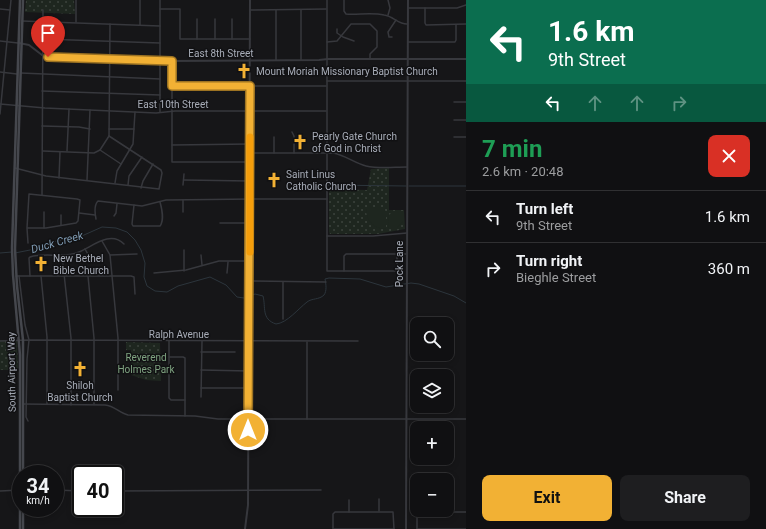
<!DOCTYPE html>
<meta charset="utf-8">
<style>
body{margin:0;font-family:Roboto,sans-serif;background:#1e1e20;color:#f1f3f6;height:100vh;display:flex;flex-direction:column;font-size:15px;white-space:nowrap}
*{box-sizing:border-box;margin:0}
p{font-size:13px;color:#9c9d9f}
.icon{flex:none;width:22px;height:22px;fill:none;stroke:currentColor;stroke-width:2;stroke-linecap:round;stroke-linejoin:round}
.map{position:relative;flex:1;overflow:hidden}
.sheet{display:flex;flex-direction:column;background:#101012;width:300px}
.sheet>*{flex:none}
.top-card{background:#0b6e4f;color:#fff;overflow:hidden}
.buttons{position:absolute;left:410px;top:317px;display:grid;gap:8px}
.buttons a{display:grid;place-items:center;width:44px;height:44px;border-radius:8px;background:#101012;box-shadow:0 2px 6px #0003,0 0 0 1px #303032;font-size:20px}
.speed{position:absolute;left:12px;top:465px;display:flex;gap:8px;font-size:20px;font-weight:700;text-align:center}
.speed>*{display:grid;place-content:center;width:52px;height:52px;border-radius:50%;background:#101012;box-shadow:0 2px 6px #0003,0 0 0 1px #303032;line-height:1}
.speed small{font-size:10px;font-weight:400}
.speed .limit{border:2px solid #111;border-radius:6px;background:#fff;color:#111}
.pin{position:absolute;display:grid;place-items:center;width:34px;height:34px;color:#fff;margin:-41px -17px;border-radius:50% 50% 50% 0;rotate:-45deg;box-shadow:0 0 4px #0007}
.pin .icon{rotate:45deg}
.me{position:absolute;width:44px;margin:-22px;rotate:0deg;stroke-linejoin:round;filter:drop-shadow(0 0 3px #0008)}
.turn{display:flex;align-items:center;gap:14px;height:84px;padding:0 16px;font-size:18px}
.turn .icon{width:52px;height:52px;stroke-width:2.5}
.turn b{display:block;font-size:28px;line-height:34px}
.lanes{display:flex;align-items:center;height:38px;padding:0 16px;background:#0003;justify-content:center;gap:20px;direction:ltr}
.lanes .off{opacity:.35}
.round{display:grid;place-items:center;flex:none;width:42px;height:42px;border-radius:8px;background:#1e1e20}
.headline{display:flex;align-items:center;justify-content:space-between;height:68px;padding:0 16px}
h1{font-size:24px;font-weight:700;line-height:30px;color:#1e9e55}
.button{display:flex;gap:8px;margin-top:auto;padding:8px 16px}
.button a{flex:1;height:46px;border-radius:8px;background:#f2b134;color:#111;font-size:16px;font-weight:700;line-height:46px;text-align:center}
.button a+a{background:#1e1e20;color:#f1f3f6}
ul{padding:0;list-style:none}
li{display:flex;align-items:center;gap:12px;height:52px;padding:0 16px;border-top:1px solid #303032}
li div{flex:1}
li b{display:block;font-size:15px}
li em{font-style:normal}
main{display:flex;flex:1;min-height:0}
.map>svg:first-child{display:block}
.green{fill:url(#green-dots)}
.pitch{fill:#1e261f}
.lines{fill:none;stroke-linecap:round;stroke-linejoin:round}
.stream{stroke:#2c353c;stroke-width:1}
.minor{stroke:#37383d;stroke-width:1.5}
.tertiary{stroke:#37383d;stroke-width:2}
.secondary{stroke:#45474d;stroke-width:2.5}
.route-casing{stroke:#9d7322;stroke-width:10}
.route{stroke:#f2b134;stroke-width:7}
.slow{stroke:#f59e0b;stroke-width:7}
.labels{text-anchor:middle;stroke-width:3;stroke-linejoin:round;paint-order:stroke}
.street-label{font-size:10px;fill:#a8adb8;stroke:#111113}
.poi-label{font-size:10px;fill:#a8adb8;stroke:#111113;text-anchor:start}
.park-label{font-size:10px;fill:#7fa381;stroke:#111113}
.water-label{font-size:11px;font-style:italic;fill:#7f9bb3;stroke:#111113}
</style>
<main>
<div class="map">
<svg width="466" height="529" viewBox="0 0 466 529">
<defs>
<pattern id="green-dots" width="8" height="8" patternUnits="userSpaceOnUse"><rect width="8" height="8" fill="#1e261f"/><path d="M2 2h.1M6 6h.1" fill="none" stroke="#3c433d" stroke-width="1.8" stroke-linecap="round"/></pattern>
</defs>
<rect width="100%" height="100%" fill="#161618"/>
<g class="green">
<polygon points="26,0 74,0 75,14 25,12"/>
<polygon points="389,168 389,210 404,210 405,229 378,234 330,234 329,232 329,189 367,190 371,169"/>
<polygon points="0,340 17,340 18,370 0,370"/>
<polygon points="126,342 160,343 161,381 146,380 131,375 131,350 126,350"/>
</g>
<g class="pitch">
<path d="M366 209H384L386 212V229C374 229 366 221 366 209Z"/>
<polygon points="391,213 403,213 403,221 397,228 388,228 389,215"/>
</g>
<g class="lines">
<g class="stream">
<polyline points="298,185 326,185"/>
<polyline points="328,185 406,186"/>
<polyline points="409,186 466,186"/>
<polyline points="0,253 12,252"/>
<path d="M15 253 30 250 48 243 84 235 102 227 116 228 127 232 135 240 141 250 145 263 144 277 147 286 155 291 167 292 178 286 210 277 226 285 237 297 244 298 255 294 263 296C266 307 261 319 276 324 287 323 298 309 307 302 312 298 319 300 324 295 327 291 326 284 325 279L329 278 360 279 386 287 411 283 419 284 454 296 466 303"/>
</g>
<g class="minor">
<polyline points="327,0 327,271 395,271 397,269 397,254"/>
<path d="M344 0V11L346 14C358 15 372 12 384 15 393 16 398 24 407 24"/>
<polyline points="408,8 457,8 466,5"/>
<polyline points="425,8 425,23 426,25 466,24"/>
<polyline points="0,9 10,10"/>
<polyline points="160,9 180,9 180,39 250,39"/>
<polyline points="250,10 326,9"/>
<polyline points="276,10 276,60"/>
<polyline points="388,15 390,8 388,0"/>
<polyline points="197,19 197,39"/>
<polyline points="215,19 215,39"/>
<polyline points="232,19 232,39"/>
<polyline points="22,21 160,26"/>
<polyline points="76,22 76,0"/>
<polyline points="140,25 140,0"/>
<polyline points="337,29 337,33 343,37 354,41"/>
<polyline points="392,37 389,37 388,32 396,20"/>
<polyline points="43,39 160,43"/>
<polyline points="0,41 18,43"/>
<polyline points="327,42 337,41 351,24 370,24 377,31 377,47 370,54 370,59"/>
<polyline points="408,42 455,42 456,40 456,25"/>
<polyline points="301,60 301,10"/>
<polyline points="172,61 172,162 249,162"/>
<polyline points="0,72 17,74"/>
<polyline points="21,73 160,79"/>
<polyline points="327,81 466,81"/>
<polyline points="172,86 326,86"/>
<polyline points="42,91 160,95"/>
<polyline points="454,102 466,102"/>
<polyline points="0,104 45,108 156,113 175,111 326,111"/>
<polyline points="160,112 160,0"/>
<polyline points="0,114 11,0"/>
<polyline points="454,120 466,120"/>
<polyline points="42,126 79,127 90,129"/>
<polyline points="109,129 134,129"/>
<polyline points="292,132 294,136 294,153"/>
<polyline points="109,136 110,24"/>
<polyline points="274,137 274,153"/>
<polyline points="454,137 466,137"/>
<polyline points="172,145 250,144"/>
<polyline points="100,150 121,164"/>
<polyline points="43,151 94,153 100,150 109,136"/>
<polyline points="67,151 69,109"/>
<path d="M250 153H333C345 155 354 163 366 166 379 169 394 167 407 167"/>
<polyline points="15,168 46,176 159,189 162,173 161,170 109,136"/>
<polyline points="59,178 60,152"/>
<polyline points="87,180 90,110"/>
<polyline points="184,180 250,181"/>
<polyline points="115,183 117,171 133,144 135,112"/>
<polyline points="128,185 129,176 142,157"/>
<polyline points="183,185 184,174"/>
<polyline points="141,188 143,181 153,164"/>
<polyline points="42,195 43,10"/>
<polyline points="183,200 183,212"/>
<path d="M134 205 132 224 133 226H160C164 221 162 209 160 202"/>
<polyline points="79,213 95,215"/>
<polyline points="114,216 116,213 117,204"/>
<path d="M96 219C95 214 94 205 98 201L142 206 166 200 253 199H327"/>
<polyline points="220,223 250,223"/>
<polyline points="61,225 61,215"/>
<polyline points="27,228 46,228 76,223 78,221 80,200 77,199 29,194 27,228 28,243"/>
<polyline points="44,228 44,212"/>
<polyline points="327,236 373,236 407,233"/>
<polyline points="102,241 110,255 118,338 118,390"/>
<polyline points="85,249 89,256"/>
<polyline points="184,250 184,271"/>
<polyline points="62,255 71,338 71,405"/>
<polyline points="110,255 137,254"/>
<polyline points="201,255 202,265"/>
<polyline points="344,271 344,256 346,254 407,254"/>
<polyline points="154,273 186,270 219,261 250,261"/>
<polyline points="227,273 228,262"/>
<polyline points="16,276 131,276 134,277 135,294"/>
<polyline points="19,276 25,325 29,340 27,359 26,417 28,421"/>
<path d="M30 276 29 258 30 257C46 252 63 259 79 252 92 247 110 230 124 244"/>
<polyline points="41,276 47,337 47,404"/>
<polyline points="88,276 94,338 94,404"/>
<polyline points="250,281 326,282"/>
<polyline points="283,319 283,282"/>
<polyline points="0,341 29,340 358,341"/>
<polyline points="169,341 169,398 171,400 185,400"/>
<polyline points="201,352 235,352"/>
<polyline points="169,357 183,357 185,358 185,416"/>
<polyline points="201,370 249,371"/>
<polyline points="201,388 248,388"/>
<polyline points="201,397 202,341"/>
<path d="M23 404 105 405C115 406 119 413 128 415L195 416 218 419H466"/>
<polyline points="307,419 307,342"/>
<polyline points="55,490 81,491"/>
<polyline points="0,491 20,490"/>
<polyline points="115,491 321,490"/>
<polyline points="379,511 379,499"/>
<polyline points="349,512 349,500"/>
<polyline points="333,529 333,514 335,512 393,512 394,529"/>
<polyline points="334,529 394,529"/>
<polyline points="417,529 417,512 466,512"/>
<polyline points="417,529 466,529"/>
</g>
<g class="tertiary">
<polyline points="19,43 29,45 42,55 46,56 170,61 319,60 328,59 466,59"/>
<polyline points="245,529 248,505 250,0"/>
<polyline points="406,529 408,0"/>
</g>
<g class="secondary">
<polyline points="23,474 23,340 17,286 15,249 23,0"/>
<polyline points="20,529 20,355 13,275 12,248 20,0"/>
<polyline points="23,529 23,508"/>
</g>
</g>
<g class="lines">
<defs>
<polyline id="route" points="48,57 172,61 172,86 250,86 248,430"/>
</defs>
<use href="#route" class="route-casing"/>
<use href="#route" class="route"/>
<polyline class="slow" points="250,252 250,137"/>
</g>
<defs>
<symbol id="church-bare" viewBox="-9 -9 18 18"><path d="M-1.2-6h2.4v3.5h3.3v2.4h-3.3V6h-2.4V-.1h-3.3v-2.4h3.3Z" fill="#f2b134" stroke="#111113" stroke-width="2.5" paint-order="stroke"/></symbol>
</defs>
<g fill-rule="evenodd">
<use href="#church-bare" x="233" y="60" width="22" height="22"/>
<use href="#church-bare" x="289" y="131" width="22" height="22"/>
<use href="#church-bare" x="263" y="169" width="22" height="22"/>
<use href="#church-bare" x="30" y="253" width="22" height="22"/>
<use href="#church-bare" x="69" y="358" width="22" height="22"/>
</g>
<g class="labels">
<g class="street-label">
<text x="221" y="57">East 8th Street</text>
<text x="173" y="108">East 10th Street</text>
<text transform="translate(399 264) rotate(-90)" y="4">Pock Lane</text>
<text x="179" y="338">Ralph Avenue</text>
<text transform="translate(11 372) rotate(-91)" y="4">South Airport Way</text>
</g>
<g class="poi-label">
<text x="256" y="75">Mount Moriah Missionary Baptist Church</text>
<text x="312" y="140">Pearly Gate Church<tspan x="312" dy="12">of God in Christ</tspan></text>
<text x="286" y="178">Saint Linus<tspan x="286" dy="12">Catholic Church</tspan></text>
<text x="53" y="262">New Bethel<tspan x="53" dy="12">Bible Church</tspan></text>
<text x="80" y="389" text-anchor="middle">Shiloh<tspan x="80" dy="12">Baptist Church</tspan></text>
</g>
<g class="park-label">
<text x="146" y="361">Reverend<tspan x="146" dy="12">Holmes Park</tspan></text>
</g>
<g class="water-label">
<text transform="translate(57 242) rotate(-16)" y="4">Duck Creek</text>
</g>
</g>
</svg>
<div class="buttons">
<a><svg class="icon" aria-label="search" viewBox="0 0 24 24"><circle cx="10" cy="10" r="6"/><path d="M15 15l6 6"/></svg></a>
<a><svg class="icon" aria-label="layers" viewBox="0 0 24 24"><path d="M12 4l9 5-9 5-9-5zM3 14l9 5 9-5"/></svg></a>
<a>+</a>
<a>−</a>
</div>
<div class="speed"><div>34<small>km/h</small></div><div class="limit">40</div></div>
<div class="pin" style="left:48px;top:57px;background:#d93025"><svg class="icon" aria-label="arrive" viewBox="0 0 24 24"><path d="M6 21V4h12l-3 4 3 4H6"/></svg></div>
<svg class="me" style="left:248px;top:430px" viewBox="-20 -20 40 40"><circle r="17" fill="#f2b134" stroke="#fff" stroke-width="3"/><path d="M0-11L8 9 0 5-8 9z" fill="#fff"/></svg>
</div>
<section class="sheet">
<div class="top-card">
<div class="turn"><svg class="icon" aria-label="left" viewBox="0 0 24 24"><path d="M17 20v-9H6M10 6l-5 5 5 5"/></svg><div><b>1.6 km</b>9th Street</div></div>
<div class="lanes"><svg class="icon" aria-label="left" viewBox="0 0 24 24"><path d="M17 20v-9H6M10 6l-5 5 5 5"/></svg><svg class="icon off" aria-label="ahead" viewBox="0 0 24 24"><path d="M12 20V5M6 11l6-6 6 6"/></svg><svg class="icon off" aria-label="ahead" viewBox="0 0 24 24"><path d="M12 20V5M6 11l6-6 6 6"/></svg><svg class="icon off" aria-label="right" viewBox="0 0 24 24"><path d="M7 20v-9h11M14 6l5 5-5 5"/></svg></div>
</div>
<div class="headline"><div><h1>7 min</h1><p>2.6 km · 20:48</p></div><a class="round" style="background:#d93025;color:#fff"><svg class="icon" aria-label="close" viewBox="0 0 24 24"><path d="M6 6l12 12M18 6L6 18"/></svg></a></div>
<ul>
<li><svg class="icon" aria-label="left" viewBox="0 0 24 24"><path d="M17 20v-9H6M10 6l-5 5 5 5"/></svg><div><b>Turn left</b><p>9th Street</p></div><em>1.6 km</em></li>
<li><svg class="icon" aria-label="right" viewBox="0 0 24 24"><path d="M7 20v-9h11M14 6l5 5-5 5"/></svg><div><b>Turn right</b><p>Bieghle Street</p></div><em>360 m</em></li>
</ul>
<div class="button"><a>Exit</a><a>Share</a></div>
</section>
</main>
